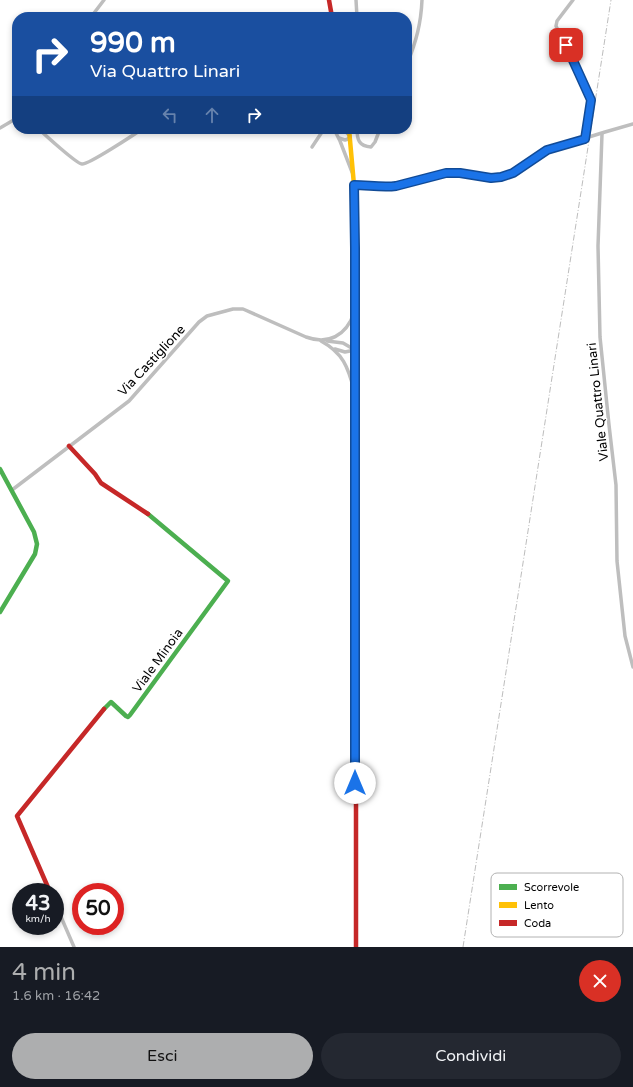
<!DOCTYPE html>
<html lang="it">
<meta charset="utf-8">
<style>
body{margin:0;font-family:"Varela Round",sans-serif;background:#242831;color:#f1f3f6;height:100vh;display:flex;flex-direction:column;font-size:15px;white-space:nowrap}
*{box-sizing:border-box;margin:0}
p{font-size:13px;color:#9ea1a6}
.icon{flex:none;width:22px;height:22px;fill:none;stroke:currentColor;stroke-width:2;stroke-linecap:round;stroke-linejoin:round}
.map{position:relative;height:947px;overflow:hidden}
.panel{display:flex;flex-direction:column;background:#171b24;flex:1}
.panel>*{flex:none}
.top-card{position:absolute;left:12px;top:12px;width:400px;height:122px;border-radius:16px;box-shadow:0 2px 6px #0003;background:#1a4fa0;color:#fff;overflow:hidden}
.speed{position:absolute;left:12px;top:883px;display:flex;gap:8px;font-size:20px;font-weight:700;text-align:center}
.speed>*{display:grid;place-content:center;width:52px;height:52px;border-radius:50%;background:#171b24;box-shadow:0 2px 6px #0003;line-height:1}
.speed small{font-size:10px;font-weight:400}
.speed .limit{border:6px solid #d22;background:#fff;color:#111}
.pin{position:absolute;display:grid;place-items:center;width:34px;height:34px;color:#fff;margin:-17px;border-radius:8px;box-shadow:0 2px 6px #0006}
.me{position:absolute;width:44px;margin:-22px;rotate:0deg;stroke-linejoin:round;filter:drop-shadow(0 0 3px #0008)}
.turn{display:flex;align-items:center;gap:14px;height:84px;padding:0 12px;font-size:18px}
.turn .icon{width:52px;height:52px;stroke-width:2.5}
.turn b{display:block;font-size:28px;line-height:34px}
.lanes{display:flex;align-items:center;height:38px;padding:0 12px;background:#0003;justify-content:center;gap:20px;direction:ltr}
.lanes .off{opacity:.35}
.round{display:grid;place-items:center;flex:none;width:42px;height:42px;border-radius:21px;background:#242831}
.overview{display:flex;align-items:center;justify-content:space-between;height:68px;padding:0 12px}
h1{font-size:24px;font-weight:600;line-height:30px;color:#adaeaf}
.button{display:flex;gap:8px;margin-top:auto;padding:8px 12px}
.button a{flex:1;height:46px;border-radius:24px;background:#adaeaf;color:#111;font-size:16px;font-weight:600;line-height:46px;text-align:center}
.button a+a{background:#242831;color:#f1f3f6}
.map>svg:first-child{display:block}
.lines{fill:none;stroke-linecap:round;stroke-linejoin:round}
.street{stroke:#bebebe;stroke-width:3.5}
.fast{stroke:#4caf50;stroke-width:4.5}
.slow{stroke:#ffc107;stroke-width:4.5}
.jam{stroke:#c62828;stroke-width:4.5}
.rail{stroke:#bdbdbd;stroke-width:1;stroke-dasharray:6 2 1 2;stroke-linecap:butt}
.route-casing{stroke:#114b97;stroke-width:10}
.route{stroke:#1a73e8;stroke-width:7}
.labels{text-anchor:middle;stroke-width:3;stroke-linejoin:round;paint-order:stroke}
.street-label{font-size:13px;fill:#000;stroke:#fff}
.key{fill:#fff;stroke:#b2b2b2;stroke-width:1}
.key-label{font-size:11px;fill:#000}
</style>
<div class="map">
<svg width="633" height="947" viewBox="0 0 633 947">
<rect width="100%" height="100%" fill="#fff"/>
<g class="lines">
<g class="street">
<polyline points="356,0 357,17"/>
<polyline points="573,0 557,21 556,26 590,96 591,104 585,139"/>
<polyline points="91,17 104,0"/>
<path d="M407 64C416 42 421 24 422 0"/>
<polyline points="0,128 17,118"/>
<path d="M39 129C45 135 77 164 82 164 88 165 135 134 142 129"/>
<polyline points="334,129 340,141 352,172"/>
<path d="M357 129C357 140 359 146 371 147L375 142 380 129"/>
<polyline points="602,134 598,246 600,337 609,425 616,485 617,561 625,636 633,667"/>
<polyline points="339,138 345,140 348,139 350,136 343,129"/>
<polyline points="312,147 324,129"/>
<polyline points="354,185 396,187 447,173 460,173 491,178 501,177 513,173 547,150 605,132 633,124"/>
<path d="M321 341C343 353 348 367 354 390"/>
<polyline points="327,341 343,343 355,350"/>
<polyline points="335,349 345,352 355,350"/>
<path d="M12 490 129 401 199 322 207 316 233 309H243L306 337C328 345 346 336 354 313"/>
<polyline points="55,903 74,947"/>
</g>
<g class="fast">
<polyline points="0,469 34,532 37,544 35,554 0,612"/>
<polyline points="355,472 356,755"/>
<polyline points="104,709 111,702 126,716 128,717 130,715 228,581 148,514"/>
</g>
<polyline class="slow" points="349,129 354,185 355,472"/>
<g class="jam">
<polyline points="329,0 332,17"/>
<polyline points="69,446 95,474 101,483 148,514"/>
<polyline points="356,755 356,947"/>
<polyline points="50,892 17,816 104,709"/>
</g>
<polyline class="rail" points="463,947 611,0"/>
</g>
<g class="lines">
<defs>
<path id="route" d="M355 783V248L354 185C368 185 382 188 396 186L446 173H460L491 178 501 177 513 173 547 150 585 139 591 100 566 45"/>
</defs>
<use href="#route" class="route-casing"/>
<use href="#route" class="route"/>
</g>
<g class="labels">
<g class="street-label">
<text transform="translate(151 360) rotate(-47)" y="5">Via Castiglione</text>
<text transform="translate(597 402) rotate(-96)" y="5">Viale Quattro Linari</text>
<text transform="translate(157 660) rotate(-54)" y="5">Viale Minoia</text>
</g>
</g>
<rect x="491" y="873" width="132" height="64" rx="6" class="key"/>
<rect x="499" y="884" width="18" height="6" fill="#4caf50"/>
<rect x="499" y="902" width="18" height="6" fill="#ffc107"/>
<rect x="499" y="920" width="18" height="6" fill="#c62828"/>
<g class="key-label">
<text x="524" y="891">Scorrevole</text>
<text x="524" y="909">Lento</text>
<text x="524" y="927">Coda</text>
</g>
</svg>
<div class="speed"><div>43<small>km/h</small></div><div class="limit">50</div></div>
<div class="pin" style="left:566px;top:45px;background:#d93025"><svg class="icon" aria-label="arrive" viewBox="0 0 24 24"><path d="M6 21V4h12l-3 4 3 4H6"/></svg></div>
<svg class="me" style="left:355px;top:783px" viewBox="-20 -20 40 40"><circle r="19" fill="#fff"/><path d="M0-13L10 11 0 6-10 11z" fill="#1a73e8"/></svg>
<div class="top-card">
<div class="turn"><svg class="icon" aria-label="right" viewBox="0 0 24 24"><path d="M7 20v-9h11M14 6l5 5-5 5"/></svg><div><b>990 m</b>Via Quattro Linari</div></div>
<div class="lanes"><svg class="icon off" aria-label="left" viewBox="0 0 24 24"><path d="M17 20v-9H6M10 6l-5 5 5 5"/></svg><svg class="icon off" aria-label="ahead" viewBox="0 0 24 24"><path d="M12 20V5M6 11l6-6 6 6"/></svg><svg class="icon" aria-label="right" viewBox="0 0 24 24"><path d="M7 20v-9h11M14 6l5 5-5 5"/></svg></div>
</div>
</div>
<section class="panel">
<div class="overview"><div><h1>4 min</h1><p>1.6 km · 16:42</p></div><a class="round" style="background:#d93025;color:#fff"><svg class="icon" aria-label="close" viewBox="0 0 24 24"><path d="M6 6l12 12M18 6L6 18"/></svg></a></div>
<div class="button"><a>Esci</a><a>Condividi</a></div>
</section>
